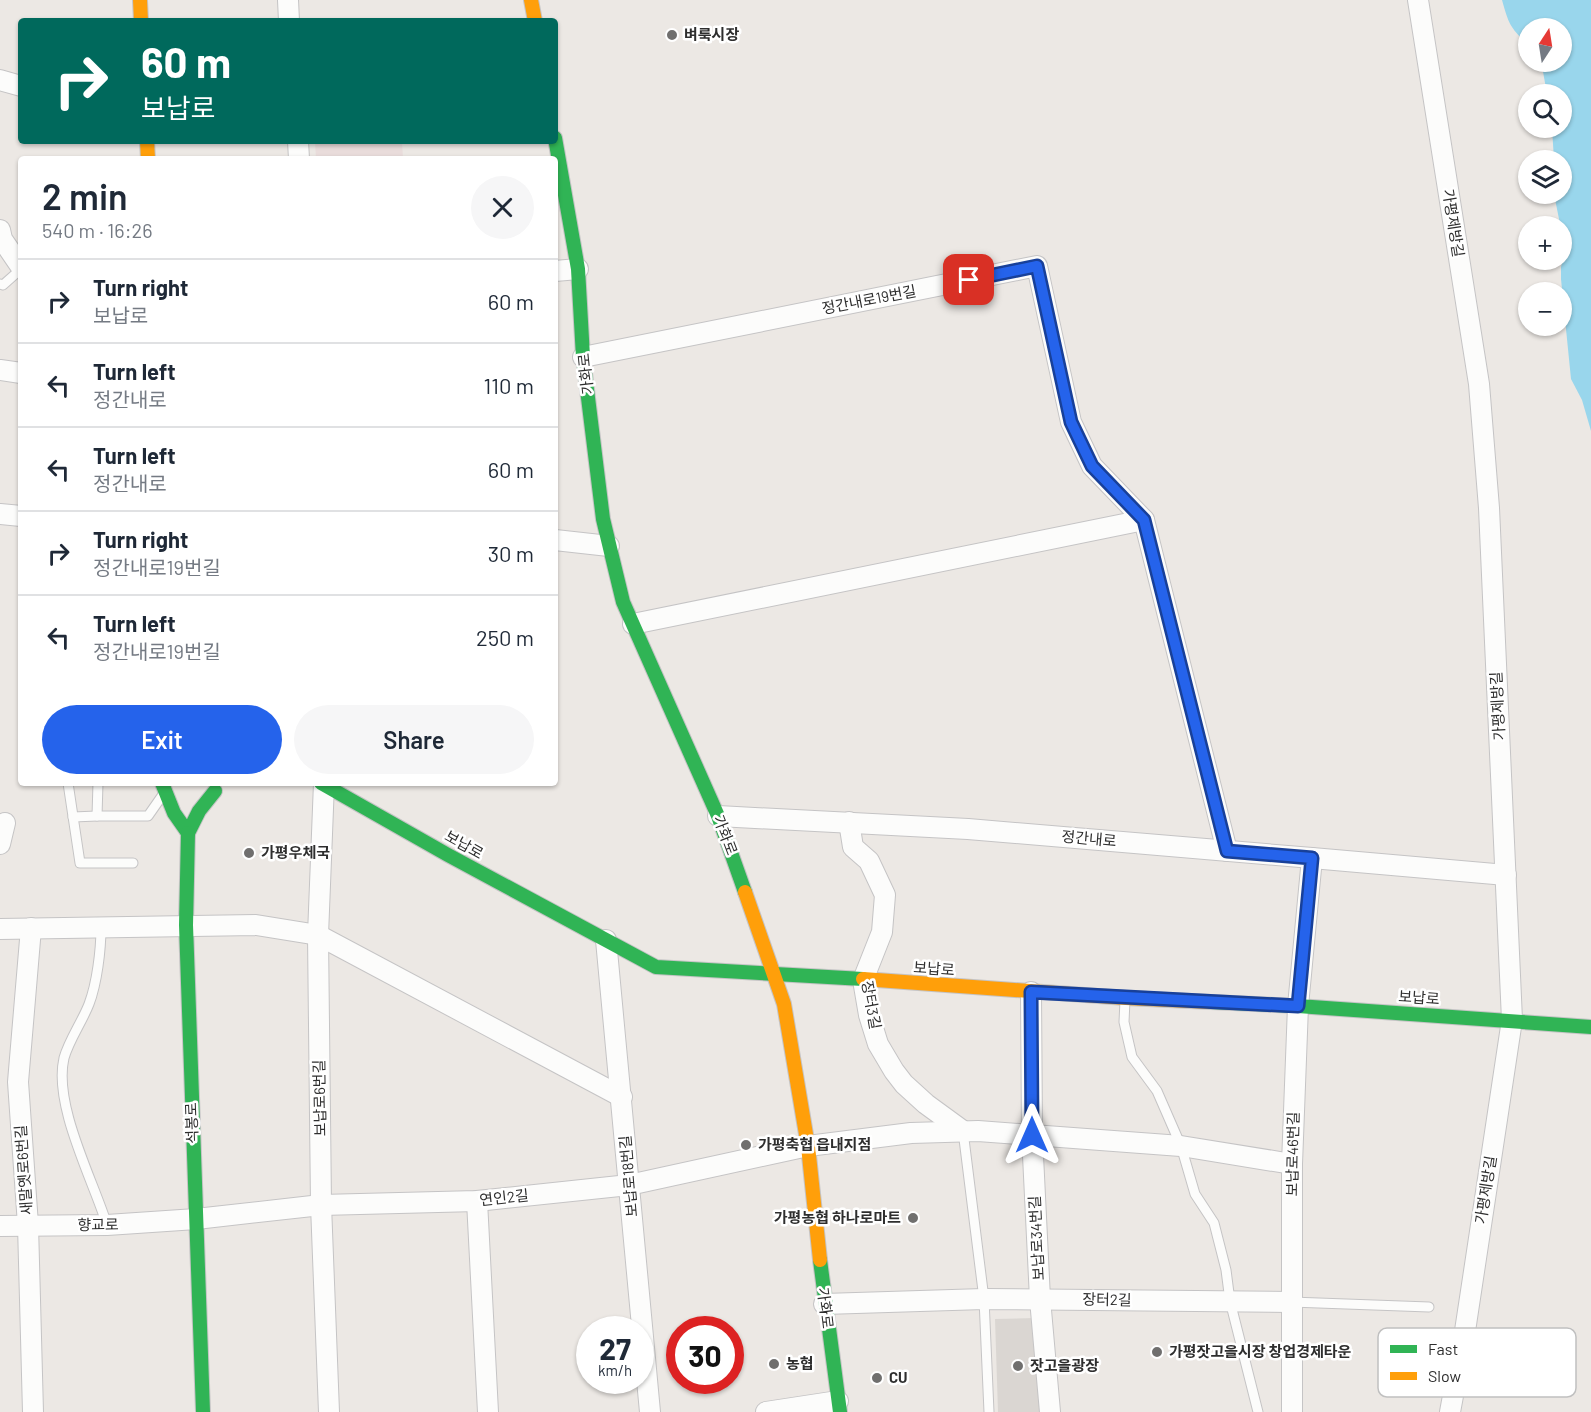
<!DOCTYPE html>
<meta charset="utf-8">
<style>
body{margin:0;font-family:Barlow,"Noto Sans KR",sans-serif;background:#f6f6f7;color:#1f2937;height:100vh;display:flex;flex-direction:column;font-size:22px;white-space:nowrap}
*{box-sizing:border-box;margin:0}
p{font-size:20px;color:#747a83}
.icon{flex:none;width:33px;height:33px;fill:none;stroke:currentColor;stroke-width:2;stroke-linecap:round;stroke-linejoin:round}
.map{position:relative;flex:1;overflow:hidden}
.side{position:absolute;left:18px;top:156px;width:540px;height:630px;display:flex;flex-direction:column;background:#fff;border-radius:6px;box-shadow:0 2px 4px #0004}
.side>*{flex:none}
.guide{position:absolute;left:18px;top:18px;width:540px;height:126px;border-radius:6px;box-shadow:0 2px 4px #0004;background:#00695c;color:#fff;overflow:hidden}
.needle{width:39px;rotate:12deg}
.buttons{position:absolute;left:1518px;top:18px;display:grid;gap:12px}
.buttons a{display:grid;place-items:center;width:54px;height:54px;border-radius:50%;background:#fff;box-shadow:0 2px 4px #0004;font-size:30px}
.speed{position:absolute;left:576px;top:1316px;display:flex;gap:12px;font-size:30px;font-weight:700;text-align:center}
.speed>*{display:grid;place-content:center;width:78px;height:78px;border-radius:50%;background:#fff;box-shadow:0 2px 4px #0004;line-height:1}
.speed small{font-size:15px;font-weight:400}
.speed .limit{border:9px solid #d22;background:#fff;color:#111}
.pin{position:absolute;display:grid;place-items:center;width:51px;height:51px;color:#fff;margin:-26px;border-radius:12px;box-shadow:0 3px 9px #0006}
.me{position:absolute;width:66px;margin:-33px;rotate:0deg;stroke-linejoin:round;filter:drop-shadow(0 0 4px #0008)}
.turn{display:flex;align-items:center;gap:21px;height:126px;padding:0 24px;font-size:27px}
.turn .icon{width:78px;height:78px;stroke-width:2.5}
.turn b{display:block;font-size:42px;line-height:51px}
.round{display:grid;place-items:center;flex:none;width:63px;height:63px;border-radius:32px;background:#f6f6f7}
.summary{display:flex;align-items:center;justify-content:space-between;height:102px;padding:0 24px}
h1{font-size:36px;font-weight:600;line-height:45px}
.primary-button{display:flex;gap:12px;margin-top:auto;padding:12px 24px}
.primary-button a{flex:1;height:69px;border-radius:36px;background:#2563eb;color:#fff;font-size:24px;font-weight:600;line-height:69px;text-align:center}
.primary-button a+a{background:#f6f6f7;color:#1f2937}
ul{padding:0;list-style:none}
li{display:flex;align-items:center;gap:18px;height:84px;padding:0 24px;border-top:2px solid #e0e1e3}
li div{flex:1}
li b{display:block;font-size:22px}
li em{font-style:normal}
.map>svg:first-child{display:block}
.medical{fill:#e9dcdb}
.plaza{fill:#dad6d2}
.water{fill:#99d6ec}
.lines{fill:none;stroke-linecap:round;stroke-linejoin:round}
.lane-casing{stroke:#c5c4c5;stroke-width:11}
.street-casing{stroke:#c5c4c5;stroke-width:22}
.fast-casing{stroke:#c5c4c5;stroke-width:16}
.slow-casing{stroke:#c5c4c5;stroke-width:16}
.lane{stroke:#fcfcfb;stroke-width:9}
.street{stroke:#fcfcfb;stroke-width:20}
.fast{stroke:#30b455;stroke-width:14}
.slow{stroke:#ff9f0a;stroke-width:14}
.route-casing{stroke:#184099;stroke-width:15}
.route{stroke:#2563eb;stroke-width:10}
.poi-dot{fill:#706f6e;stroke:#fff;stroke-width:2}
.labels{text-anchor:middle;stroke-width:5;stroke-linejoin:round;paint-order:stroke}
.poi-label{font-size:15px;font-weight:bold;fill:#2e2e2e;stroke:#fff;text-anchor:start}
.street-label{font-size:15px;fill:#2e2e2e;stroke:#fff}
.key{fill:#fff;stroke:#c0c0c0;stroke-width:1.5}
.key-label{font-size:16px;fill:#2e2e2e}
</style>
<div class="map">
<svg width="1591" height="1412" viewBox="0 0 1591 1412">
<rect width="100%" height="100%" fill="#ece8e4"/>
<polygon class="medical" points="315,141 402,141 403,159 316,159"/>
<polygon class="plaza" points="1035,1318 1044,1412 998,1412 995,1319"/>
<path class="water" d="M1502 0H1591V431L1582 400 1571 379 1561 279V267L1568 241 1560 224 1554 194H1562V160H1554L1552 128H1562V94H1547L1542 66 1539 62H1562V28H1528V45C1510 27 1509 25 1502 0Z"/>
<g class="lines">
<defs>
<g id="lane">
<polyline points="0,284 3,285 21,269"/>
<polyline points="68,783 80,863 133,863"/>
<polyline points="98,783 97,816 148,816 162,796"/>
<polyline points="73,817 97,816"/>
<path d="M101 927C101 950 97 983 89 1004 82 1022 69 1040 64 1058 53 1105 93 1180 107 1225"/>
<polyline points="1125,1000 1124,1022 1132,1057 1157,1091 1181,1146 1195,1194 1214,1223 1226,1270 1230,1301 1258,1412"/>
<polyline points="963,1131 984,1299 989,1412"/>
<polyline points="1291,1302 1429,1307"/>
</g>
<g id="street">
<polyline points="288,0 289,21"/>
<polyline points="1418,0 1479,384 1489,508 1512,1020 1465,1331 1450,1412"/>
<polyline points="0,80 21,86"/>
<polyline points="298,141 299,159"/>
<polyline points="0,230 2,239 21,267"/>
<polyline points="555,271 578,269"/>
<polyline points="583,357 1037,266 1071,422 1092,466 1144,520 1227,851"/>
<polyline points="0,370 21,373"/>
<polyline points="0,514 21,516"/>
<polyline points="555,540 609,546"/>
<polyline points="633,624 1144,520"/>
<polyline points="324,783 318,935 321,1205 329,1412"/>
<polyline points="718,816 968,829 1312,858 1298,1006 1292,1164 1292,1412"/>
<polyline points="849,822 853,847 869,861 885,895 882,932 863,980 869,1015 878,1044 894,1071 904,1084 926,1104 963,1131"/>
<polyline points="0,844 5,823"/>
<polyline points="1312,858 1506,875"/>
<polyline points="31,928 18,1082 28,1225 33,1412"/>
<polyline points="0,929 256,925 318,935 622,1097"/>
<polyline points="606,940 650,1412"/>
<polyline points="1031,992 1032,1135 1040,1299 1050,1412"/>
<polyline points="477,1201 488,1412"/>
<polyline points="0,1226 107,1225 196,1219 321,1205 477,1201 629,1185 808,1146 911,1133 978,1131 1181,1146 1292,1164"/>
<polyline points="824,1304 984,1299 1291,1302"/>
<polyline points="766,1412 838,1401"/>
</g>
<g id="fast">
<polyline points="555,138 578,269 583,357 603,519 623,602 718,816 745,892"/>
<polyline points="162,783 174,813 188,833 199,811 215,791"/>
<polyline points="321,783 448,855 656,967 863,979"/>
<polyline points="188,833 186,925 203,1412"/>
<polyline points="1211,1002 1298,1006 1591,1027"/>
<polyline points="820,1260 840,1412"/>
</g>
<g id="slow">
<polyline points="140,0 141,21"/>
<polyline points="531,0 535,21"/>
<polyline points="147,141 148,159"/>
<polyline points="745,892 784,1004 808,1146 820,1260"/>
<polyline points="863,979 1126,998 1211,1002"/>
</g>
</defs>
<use href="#lane" class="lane-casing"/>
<use href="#street" class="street-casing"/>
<use href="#fast" class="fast-casing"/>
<use href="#slow" class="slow-casing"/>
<use href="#lane" class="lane"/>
<use href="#street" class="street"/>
<use href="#fast" class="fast"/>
<use href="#slow" class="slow"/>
</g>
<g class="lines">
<defs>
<polyline id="route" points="969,280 1037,266 1071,422 1092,466 1144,520 1227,851 1312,858 1298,1006 1031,992 1032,1135"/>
</defs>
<use href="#route" class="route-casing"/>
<use href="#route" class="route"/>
</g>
<g class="poi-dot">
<circle cx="672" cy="35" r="6"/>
<circle cx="249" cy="853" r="6"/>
<circle cx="746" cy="1145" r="6"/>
<circle cx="913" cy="1218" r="6"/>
<circle cx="1157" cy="1352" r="6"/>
<circle cx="774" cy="1364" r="6"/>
<circle cx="1018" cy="1366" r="6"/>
<circle cx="877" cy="1378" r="6"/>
</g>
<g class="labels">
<g class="poi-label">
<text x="684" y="40">벼룩시장</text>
<text x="261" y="858">가평우체국</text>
<text x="758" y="1150">가평축협 읍내지점</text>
<text x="901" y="1223" text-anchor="end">가평농협 하나로마트</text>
<text x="1169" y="1357">가평잣고을시장 창업경제타운</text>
<text x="786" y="1369">농협</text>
<text x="1030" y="1371">잣고을광장</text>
<text x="889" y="1383">CU</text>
</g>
<g class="street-label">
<text transform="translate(1453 223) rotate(81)" y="5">가평제방길</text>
<text transform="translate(869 300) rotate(-11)" y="5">정간내로19번길</text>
<text transform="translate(586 374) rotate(-96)" y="5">가화로</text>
<text transform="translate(1498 706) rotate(-93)" y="5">가평제방길</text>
<text transform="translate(725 835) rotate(69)" y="5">가화로</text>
<text transform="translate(1089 839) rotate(5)" y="5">정간내로</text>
<text transform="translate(464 845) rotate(29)" y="5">보납로</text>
<text transform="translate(934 969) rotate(4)" y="5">보납로</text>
<text transform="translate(1419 998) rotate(4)" y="5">보납로</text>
<text transform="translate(871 1005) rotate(80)" y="5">장터3길</text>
<text transform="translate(320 1098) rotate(-91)" y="5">보납로6번길</text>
<text transform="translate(192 1123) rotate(-92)" y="5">석봉로</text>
<text transform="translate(1293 1154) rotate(-89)" y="5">보납로46번길</text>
<text transform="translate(24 1170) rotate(-94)" y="5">새말옛로6번길</text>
<text transform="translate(629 1176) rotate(-95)" y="5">보납로18번길</text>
<text transform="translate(1486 1190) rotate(-81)" y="5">가평제방길</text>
<text transform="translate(504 1198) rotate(-6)" y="5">연인2길</text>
<text transform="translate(98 1225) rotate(-1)" y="5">향교로</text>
<text transform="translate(1037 1238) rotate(-93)" y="5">보납로34번길</text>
<text transform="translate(1107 1300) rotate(1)" y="5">장터2길</text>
<text transform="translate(825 1308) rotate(83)" y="5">가화로</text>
</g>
</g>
<rect x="1378" y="1328" width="198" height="69" rx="9" class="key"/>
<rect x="1390" y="1345" width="27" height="8" fill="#30b455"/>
<rect x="1390" y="1372" width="27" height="8" fill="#ff9f0a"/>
<g class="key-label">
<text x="1428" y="1355">Fast</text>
<text x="1428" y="1382">Slow</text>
</g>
</svg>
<div class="buttons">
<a><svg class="needle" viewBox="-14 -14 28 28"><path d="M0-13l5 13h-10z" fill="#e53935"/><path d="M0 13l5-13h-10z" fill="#747a83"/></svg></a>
<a><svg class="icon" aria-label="search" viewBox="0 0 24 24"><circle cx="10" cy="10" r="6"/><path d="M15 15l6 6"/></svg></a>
<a><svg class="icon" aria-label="layers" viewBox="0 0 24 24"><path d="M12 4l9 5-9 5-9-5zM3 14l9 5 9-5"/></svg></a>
<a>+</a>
<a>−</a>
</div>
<div class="speed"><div>27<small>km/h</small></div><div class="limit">30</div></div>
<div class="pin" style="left:969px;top:280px;background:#d93025"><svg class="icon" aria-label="arrive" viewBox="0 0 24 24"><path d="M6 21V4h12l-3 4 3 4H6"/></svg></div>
<svg class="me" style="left:1032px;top:1135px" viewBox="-20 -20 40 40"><path d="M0-17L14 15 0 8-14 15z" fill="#2563eb" stroke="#fff" stroke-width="4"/></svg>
<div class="guide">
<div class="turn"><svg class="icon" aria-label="right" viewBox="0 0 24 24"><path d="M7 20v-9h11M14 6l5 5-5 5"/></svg><div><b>60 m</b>보납로</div></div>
</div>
<section class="side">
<div class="summary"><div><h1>2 min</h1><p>540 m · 16:26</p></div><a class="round"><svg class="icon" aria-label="close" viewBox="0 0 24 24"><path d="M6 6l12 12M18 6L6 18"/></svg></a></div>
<ul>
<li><svg class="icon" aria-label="right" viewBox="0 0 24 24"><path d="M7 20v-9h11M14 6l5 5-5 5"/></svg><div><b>Turn right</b><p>보납로</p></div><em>60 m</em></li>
<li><svg class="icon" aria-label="left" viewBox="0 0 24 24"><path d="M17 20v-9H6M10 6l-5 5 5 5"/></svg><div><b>Turn left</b><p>정간내로</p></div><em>110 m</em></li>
<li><svg class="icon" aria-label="left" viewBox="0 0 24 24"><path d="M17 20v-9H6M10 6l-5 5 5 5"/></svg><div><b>Turn left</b><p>정간내로</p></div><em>60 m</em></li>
<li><svg class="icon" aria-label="right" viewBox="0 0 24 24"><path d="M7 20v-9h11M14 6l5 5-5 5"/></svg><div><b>Turn right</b><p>정간내로19번길</p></div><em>30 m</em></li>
<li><svg class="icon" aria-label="left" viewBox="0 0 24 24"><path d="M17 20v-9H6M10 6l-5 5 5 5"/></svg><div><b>Turn left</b><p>정간내로19번길</p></div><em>250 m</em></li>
</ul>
<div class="primary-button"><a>Exit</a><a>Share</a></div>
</section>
</div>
